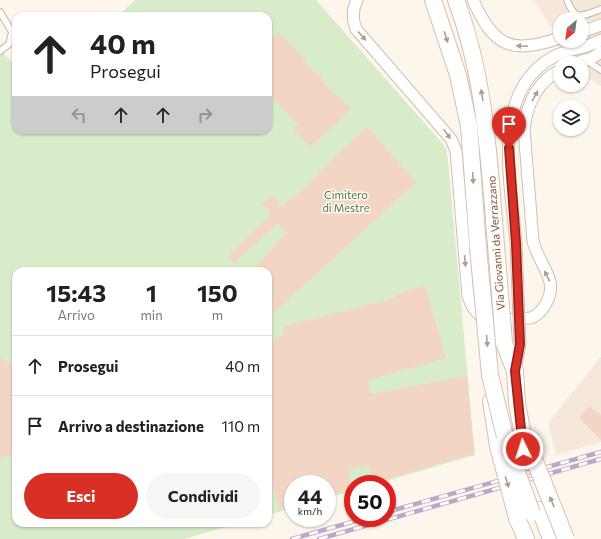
<!DOCTYPE html>
<html lang="it">
<style>
body{margin:0;font-family:Commissioner,sans-serif;background:#f6f6f6;color:#222;height:100vh;display:flex;flex-direction:column;font-size:15px;white-space:nowrap}
*{box-sizing:border-box;margin:0}
p{font-size:13px;color:#767676}
.icon{flex:none;width:22px;height:22px;fill:none;stroke:currentColor;stroke-width:2;stroke-linecap:round;stroke-linejoin:round}
.map{position:relative;flex:1;overflow:hidden}
.details{position:absolute;left:12px;top:267px;width:260px;height:260px;display:flex;flex-direction:column;background:#fff;border-radius:12px;box-shadow:0 1px 3px #0004}
.details>*{flex:none}
.banner{position:absolute;left:12px;top:12px;width:260px;height:122px;border-radius:12px;box-shadow:0 1px 3px #0004;background:#fff;color:#222;overflow:hidden}
.needle{width:26px;rotate:209deg}
.fabs{position:absolute;left:553px;top:12px;display:grid;gap:8px}
.fabs a{display:grid;place-items:center;width:36px;height:36px;border-radius:50%;background:#fff;box-shadow:0 1px 3px #0004;font-size:20px}
.speed{position:absolute;left:284px;top:475px;display:flex;gap:8px;font-size:20px;font-weight:700;text-align:center}
.speed>*{display:grid;place-content:center;width:52px;height:52px;border-radius:50%;background:#fff;box-shadow:0 1px 3px #0004;line-height:1}
.speed small{font-size:10px;font-weight:400}
.speed .limit{border:6px solid #d22;background:#fff;color:#111}
.pin{position:absolute;display:grid;place-items:center;width:34px;height:34px;color:#fff;margin:-41px -17px;border-radius:50% 50% 50% 0;rotate:-45deg;box-shadow:0 0 4px #0007}
.pin .icon{rotate:45deg}
.me{position:absolute;width:44px;margin:-22px;rotate:356deg;stroke-linejoin:round;filter:drop-shadow(0 0 3px #0008)}
.turn{display:flex;align-items:center;gap:14px;height:84px;padding:0 12px;font-size:18px}
.turn .icon{width:52px;height:52px;stroke-width:2.5}
.turn b{display:block;font-size:28px;line-height:34px}
.lanes{display:flex;align-items:center;height:38px;padding:0 12px;background:#0003;justify-content:center;gap:20px;direction:ltr}
.lanes .off{opacity:.35}
.eta{display:flex;justify-content:space-evenly;align-items:center;height:68px;text-align:center}
.eta b{font-size:24px;font-weight:700;line-height:28px}
.cta{display:flex;gap:8px;margin-top:auto;padding:8px 12px}
.cta a{flex:1;height:46px;border-radius:24px;background:#d93025;color:#fff;font-size:16px;font-weight:700;line-height:46px;text-align:center}
.cta a+a{background:#f6f6f6;color:#222}
ul{padding:0;list-style:none}
li{display:flex;align-items:center;gap:12px;height:60px;padding:0 12px;border-top:1px solid #e0e0e0}
li div{flex:1}
li b{display:block;font-size:15px}
li em{font-style:normal}
.map>svg:first-child{display:block}
.residential{fill:#f5e8da}
.green{fill:#d8ecc9}
.building{fill:#f3d5c3}
.lines{fill:none;stroke-linecap:round;stroke-linejoin:round}
.lane-casing{stroke:#d1beb0;stroke-width:8}
.street-casing{stroke:#d1beb0;stroke-width:13}
.secondary-casing{stroke:#d6c0b0;stroke-width:18}
.lane{stroke:#fff;stroke-width:5.5}
.street{stroke:#fff;stroke-width:11}
.secondary{stroke:#fff;stroke-width:16}
.rail-casing{stroke:#b9a8c9;stroke-width:4.5}
.rail{stroke:#fffaf3;stroke-width:3;stroke-dasharray:9;stroke-linecap:butt}
.street-bridge-casing{stroke:#d1beb0;stroke-width:13;stroke-linecap:butt}
.secondary-bridge-casing{stroke:#d6c0b0;stroke-width:18;stroke-linecap:butt}
.street-bridge{stroke:#fff;stroke-width:11}
.secondary-bridge{stroke:#fff;stroke-width:16}
.oneway{fill:#af9d94}
.route-casing{stroke:#8d1f18;stroke-width:10}
.route{stroke:#d93025;stroke-width:7}
.labels{text-anchor:middle;stroke-width:3;stroke-linejoin:round;paint-order:stroke}
.park-label{font-size:11px;fill:#537a41;stroke:#fffaf3}
.street-label{font-size:11px;fill:#7a5c4d;stroke:#fffaf3}
</style>
<div class="map">
<svg width="601" height="539" viewBox="0 0 601 539">
<rect width="100%" height="100%" fill="#fdf6ec"/>
<g class="residential">
<polygon points="534,0 601,0 601,86 582,74 582,63 574,63 560,41 582,41 582,19 560,19 560,41"/>
<polygon points="601,357 601,442 556,455 548,423"/>
</g>
<polygon class="green" points="135,0 316,0 443,144 447,151 475,455 376,484 353,484 353,491 327,498 327,484 293,484 293,508 268,515 268,271 16,271 16,523 240,523 184,539 0,539 0,50 16,66 16,130 268,130 268,16 118,16"/>
<g class="building">
<polygon points="278,32 300,54 315,74 317,72 325,82 324,84 351,109 310,147 293,129 298,124 268,94 268,41"/>
<polygon points="367,127 416,182 274,313 268,306 268,303 274,298 268,293 268,271 252,271 287,232 278,223 234,263 228,257 271,214 262,204 272,195 282,206 308,186 320,172"/>
<polygon points="425,286 446,358 368,380 371,394 467,376 474,454 373,483 369,465 348,470 351,489 327,495 327,476 300,484 293,484 293,505 279,509 268,470 268,340 285,335 282,327 395,298 394,295"/>
<polygon points="0,358 16,367 16,453 0,459"/>
<polygon points="589,406 601,415 601,440 579,418"/>
</g>
<g class="lines">
<defs>
<g id="lane">
<path d="M567 0C575 22 583 16 601 9"/>
<polyline points="0,12 12,32 9,44 0,51"/>
<polyline points="587,61 601,70"/>
</g>
<g id="street">
<path d="M357 0C352 10 352 19 356 29L451 139 456 151 468 296C479 330 502 319 531 318 543 313 553 296 550 282 547 269 536 255 533 241L524 129C527 104 537 82 560 70"/>
<path d="M473 0C494 48 512 54 560 38"/>
<polyline points="582,32 601,25"/>
<polyline points="575,63 592,58 601,52"/>
<path d="M516 243C511 184 489 90 555 56 569 49 587 48 601 40"/>
</g>
<g id="secondary">
<polyline points="433,0 458,75 469,126 478,247"/>
<path d="M456 0C486 80 489 161 496 245"/>
<polyline points="491,401 498,446"/>
<polyline points="523,436 524,463"/>
<polyline points="540,510 551,539"/>
<polyline points="517,518 526,539"/>
</g>
</defs>
<use href="#lane" class="lane-casing"/>
<use href="#street" class="street-casing"/>
<use href="#secondary" class="secondary-casing"/>
<use href="#lane" class="lane"/>
<use href="#street" class="street"/>
<use href="#secondary" class="secondary"/>
<defs>
<g id="rail">
<polyline points="387,512 601,452"/>
<polyline points="292,539 366,518"/>
<polyline points="319,539 601,459"/>
</g>
</defs>
<use href="#rail" class="rail-casing"/>
<use href="#rail" class="rail"/>
<defs>
<polyline id="street-bridge" points="515,370 520,344 516,243"/>
<g id="secondary-bridge">
<polyline points="496,245 504,343 515,371 517,403 523,436"/>
<polyline points="478,247 490,375 507,445 532,513"/>
<polyline points="498,446 517,518"/>
<polyline points="532,454 566,539"/>
</g>
</defs>
<use href="#street-bridge" class="street-bridge-casing"/>
<use href="#secondary-bridge" class="secondary-bridge-casing"/>
<use href="#street-bridge" class="street-bridge"/>
<use href="#secondary-bridge" class="secondary-bridge"/>
</g>
<defs><path id="oneway-solid" d="M-6-.8H1V-3.2L6.5 0L1 3.2V.8H-6Z"/></defs>
<g class="oneway">
<use href="#oneway-solid" transform="translate(362 36) rotate(49)"/>
<use href="#oneway-solid" transform="translate(446 37) rotate(73)"/>
<use href="#oneway-solid" transform="translate(522 46) rotate(-178)"/>
<use href="#oneway-solid" transform="translate(482 95) rotate(-100)"/>
<use href="#oneway-solid" transform="translate(535 96) rotate(-61)"/>
<use href="#oneway-solid" transform="translate(447 134) rotate(54)"/>
<use href="#oneway-solid" transform="translate(473 178) rotate(87)"/>
<use href="#oneway-solid" transform="translate(465 261) rotate(85)"/>
<use href="#oneway-solid" transform="translate(547 276) rotate(-116)"/>
<use href="#oneway-solid" transform="translate(487 341) rotate(85)"/>
<use href="#oneway-solid" transform="translate(507 482) rotate(73)"/>
<use href="#oneway-solid" transform="translate(552 502) rotate(-112)"/>
</g>
<g class="lines">
<defs>
<polyline id="route" points="509,148 516,243 520,344 515,371 523,449"/>
</defs>
<use href="#route" class="route-casing"/>
<use href="#route" class="route"/>
</g>
<g class="labels">
<g class="park-label">
<text x="346" y="199">Cimitero<tspan x="346" dy="13">di Mestre</tspan></text>
</g>
<g class="street-label">
<text transform="translate(496 243) rotate(-94)" y="4">Via Giovanni da Verrazzano</text>
</g>
</g>
</svg>
<div class="fabs">
<a><svg class="needle" viewBox="-14 -14 28 28"><path d="M0-13l5 13h-10z" fill="#e53935"/><path d="M0 13l5-13h-10z" fill="#767676"/></svg></a>
<a><svg class="icon" aria-label="search" viewBox="0 0 24 24"><circle cx="10" cy="10" r="6"/><path d="M15 15l6 6"/></svg></a>
<a><svg class="icon" aria-label="layers" viewBox="0 0 24 24"><path d="M12 4l9 5-9 5-9-5zM3 14l9 5 9-5"/></svg></a>
</div>
<div class="speed"><div>44<small>km/h</small></div><div class="limit">50</div></div>
<div class="pin" style="left:509px;top:148px;background:#d93025"><svg class="icon" aria-label="arrive" viewBox="0 0 24 24"><path d="M6 21V4h12l-3 4 3 4H6"/></svg></div>
<svg class="me" style="left:523px;top:449px" viewBox="-20 -20 40 40"><circle r="17" fill="#d93025" stroke="#fff" stroke-width="3"/><path d="M0-11L8 9 0 5-8 9z" fill="#fff"/></svg>
<div class="banner">
<div class="turn"><svg class="icon" aria-label="ahead" viewBox="0 0 24 24"><path d="M12 20V5M6 11l6-6 6 6"/></svg><div><b>40 m</b>Prosegui</div></div>
<div class="lanes"><svg class="icon off" aria-label="left" viewBox="0 0 24 24"><path d="M17 20v-9H6M10 6l-5 5 5 5"/></svg><svg class="icon" aria-label="ahead" viewBox="0 0 24 24"><path d="M12 20V5M6 11l6-6 6 6"/></svg><svg class="icon" aria-label="ahead" viewBox="0 0 24 24"><path d="M12 20V5M6 11l6-6 6 6"/></svg><svg class="icon off" aria-label="right" viewBox="0 0 24 24"><path d="M7 20v-9h11M14 6l5 5-5 5"/></svg></div>
</div>
<section class="details">
<div class="eta">
<div><b>15:43</b><p>Arrivo</p></div>
<div><b>1</b><p>min</p></div>
<div><b>150</b><p>m</p></div>
</div>
<ul>
<li><svg class="icon" aria-label="ahead" viewBox="0 0 24 24"><path d="M12 20V5M6 11l6-6 6 6"/></svg><div><b>Prosegui</b></div><em>40 m</em></li>
<li><svg class="icon" aria-label="arrive" viewBox="0 0 24 24"><path d="M6 21V4h12l-3 4 3 4H6"/></svg><div><b>Arrivo a destinazione</b></div><em>110 m</em></li>
</ul>
<div class="cta"><a>Esci</a><a>Condividi</a></div>
</section>
</div>
